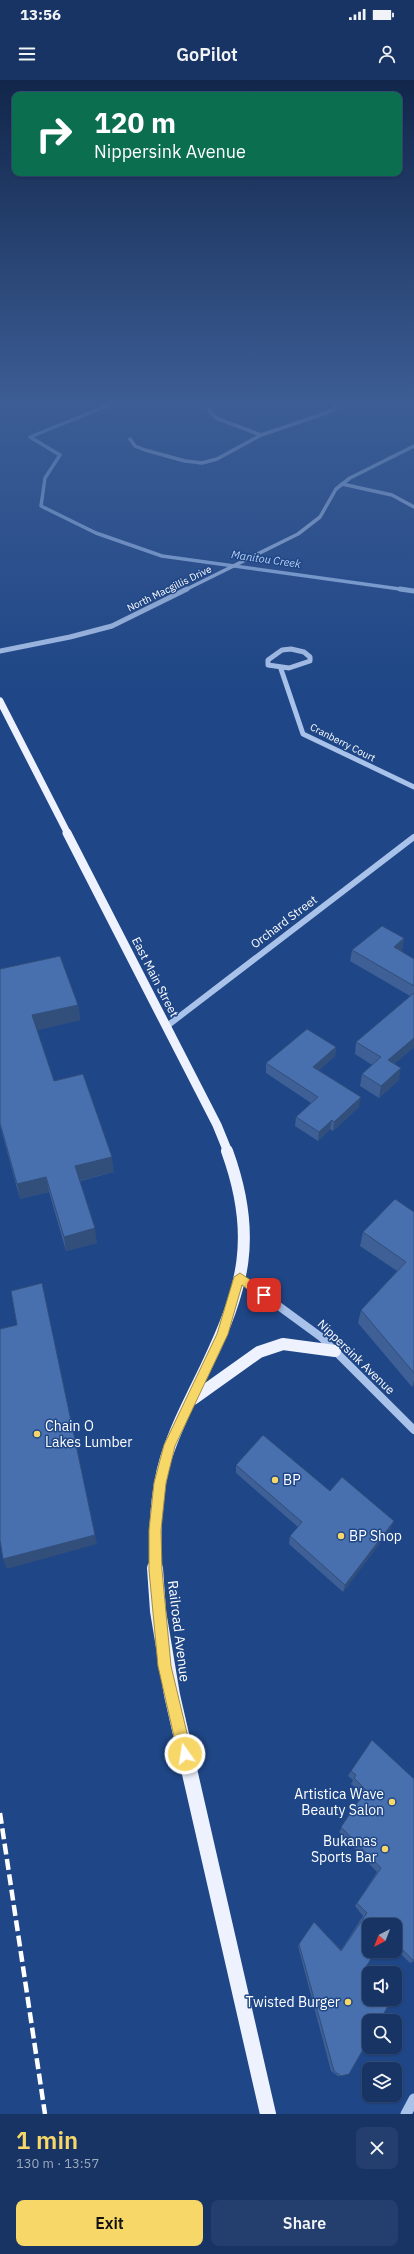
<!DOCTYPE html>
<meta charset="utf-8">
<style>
body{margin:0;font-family:"IBM Plex Sans",sans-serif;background:#243f6d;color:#f1f3f6;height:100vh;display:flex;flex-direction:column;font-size:15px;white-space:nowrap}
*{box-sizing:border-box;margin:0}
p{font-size:13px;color:#9eaabf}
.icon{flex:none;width:22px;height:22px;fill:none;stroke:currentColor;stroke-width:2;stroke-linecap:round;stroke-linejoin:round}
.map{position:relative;height:2034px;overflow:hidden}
.side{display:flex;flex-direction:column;background:#173464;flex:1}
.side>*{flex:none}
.top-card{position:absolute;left:12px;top:12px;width:390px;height:84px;border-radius:8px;box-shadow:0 1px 3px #0004,0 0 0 1px #364f78;background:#0b6e4f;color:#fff;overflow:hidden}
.needle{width:26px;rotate:222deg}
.tools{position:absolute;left:362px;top:1838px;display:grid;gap:8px}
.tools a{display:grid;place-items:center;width:40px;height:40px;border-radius:8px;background:#173464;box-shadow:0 1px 3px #0004,0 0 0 1px #364f78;font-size:20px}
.pin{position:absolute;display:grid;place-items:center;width:34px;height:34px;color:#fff;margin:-17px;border-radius:8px;box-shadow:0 2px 6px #0006}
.me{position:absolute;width:44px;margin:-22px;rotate:347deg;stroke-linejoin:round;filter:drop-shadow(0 0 3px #0008)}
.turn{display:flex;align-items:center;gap:14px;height:84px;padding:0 16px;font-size:18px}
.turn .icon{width:52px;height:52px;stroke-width:2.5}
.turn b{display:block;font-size:28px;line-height:34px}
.round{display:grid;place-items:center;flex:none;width:42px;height:42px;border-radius:8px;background:#243f6d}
.summary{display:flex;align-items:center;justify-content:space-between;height:68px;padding:0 16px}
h1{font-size:24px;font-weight:600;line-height:30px;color:#f8d769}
.button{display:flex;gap:8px;margin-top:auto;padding:8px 16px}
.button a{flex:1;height:46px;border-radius:8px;background:#f8d769;color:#111;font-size:16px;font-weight:600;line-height:46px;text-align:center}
.button a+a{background:#243f6d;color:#f1f3f6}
.status{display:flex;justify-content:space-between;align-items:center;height:28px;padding:0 20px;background:#173464;direction:ltr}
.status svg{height:11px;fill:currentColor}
header{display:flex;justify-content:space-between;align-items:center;height:52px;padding:0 16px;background:#173464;font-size:18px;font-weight:600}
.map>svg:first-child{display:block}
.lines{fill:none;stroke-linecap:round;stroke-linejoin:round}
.stream-far1{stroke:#9cbceb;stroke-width:3.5}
.stream{stroke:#9cbceb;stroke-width:5}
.minor-far4{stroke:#a9c2ea;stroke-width:3.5}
.minor-far3{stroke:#a9c2ea;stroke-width:5}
.minor-far2{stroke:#a9c2ea;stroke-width:6}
.minor-far1{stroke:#a9c2ea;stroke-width:8}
.minor{stroke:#a9c2ea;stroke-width:11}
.major-far3{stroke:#edf2fe;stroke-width:7}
.major-far2{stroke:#edf2fe;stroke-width:9}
.major-far1{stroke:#edf2fe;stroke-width:12}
.major{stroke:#edf2fe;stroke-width:16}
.rail{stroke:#fff;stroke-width:4.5;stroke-dasharray:11 4.5;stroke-linecap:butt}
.wall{fill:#3e6096}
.shaded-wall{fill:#324e7a}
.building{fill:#4870af;stroke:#324e7a}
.route{fill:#f8d769;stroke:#a18c44}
.poi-dot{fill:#f8d769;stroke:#1f4686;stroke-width:1.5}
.labels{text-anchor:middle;stroke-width:3;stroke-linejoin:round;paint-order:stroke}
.far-street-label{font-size:10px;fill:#fff;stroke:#1f4686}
.far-water-label{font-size:11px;font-style:italic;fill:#b4cdf1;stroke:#1f4686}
.street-label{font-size:12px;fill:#fff;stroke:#1f4686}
.near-poi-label{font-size:14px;fill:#fff;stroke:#1f4686;text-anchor:start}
.near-street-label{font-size:14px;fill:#fff;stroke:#1f4686}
</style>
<div class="status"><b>13:56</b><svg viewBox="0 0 49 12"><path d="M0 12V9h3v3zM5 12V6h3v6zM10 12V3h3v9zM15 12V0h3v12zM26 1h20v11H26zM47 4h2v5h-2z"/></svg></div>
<header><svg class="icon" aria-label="menu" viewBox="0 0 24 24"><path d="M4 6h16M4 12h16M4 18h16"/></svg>GoPilot<svg class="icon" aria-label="person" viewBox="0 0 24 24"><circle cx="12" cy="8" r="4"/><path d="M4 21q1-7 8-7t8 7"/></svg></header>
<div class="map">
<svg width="414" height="2034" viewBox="0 0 414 2034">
<rect width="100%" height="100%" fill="#1f4686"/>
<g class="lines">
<polyline class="stream-far1" points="114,323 30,357 60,375 45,398 41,426 96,453 162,476 407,510"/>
<polyline class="stream" points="400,509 414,511"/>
<g class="minor-far4">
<polyline points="211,328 209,331 216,338 261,355"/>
<polyline points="130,359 135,366 145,370 185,381 202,383 217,379 261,355 326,333 334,329 337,323"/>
<polyline points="342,404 392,415 414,427"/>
<polyline points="185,510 298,454 320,437 336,409 350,398 414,366"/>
</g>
<g class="minor-far3">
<polygon points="291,569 304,572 310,577 310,581 289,588 268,585 268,580 282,570"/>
<polyline points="0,571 70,557 112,546 187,509"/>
<polyline points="281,589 303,654 414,707"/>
</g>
<polyline class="minor-far2" points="167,946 414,757"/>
<polyline class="minor-far1" points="239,1197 321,1257 414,1350"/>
<polyline class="minor" points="406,2034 414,2019"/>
<polyline class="major-far3" points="0,621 68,754"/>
<polyline class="major-far2" points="67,753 217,1045 228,1072"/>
<g class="major-far1">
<polyline points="193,1319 259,1272 283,1264 335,1271"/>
<path d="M155 1489C155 1452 155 1414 166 1378 176 1346 192 1316 206 1287 244 1208 258 1156 227 1071"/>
</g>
<polyline class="major" points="155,1488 158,1531 172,1615 268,2034"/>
<polyline class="rail" points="0,1733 45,2034"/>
</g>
<g class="wall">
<polygon points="404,858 402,870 401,871 414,879 414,967 394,984 399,1000 379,1018 360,1006 362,994 372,985 355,974 356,962 410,916 350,881 352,870"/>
<polygon points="0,889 78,925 80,940 37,950 54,1001 114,1092 80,1101 97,1163 66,1171 49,1112 20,1119 0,1046"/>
<polygon points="336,967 335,976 318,991 359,1027 333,1051 330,1049 318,1061 295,1046 296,1037 311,1023 266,993 266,983"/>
<polygon points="414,1132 414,1305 412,1307 358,1243 361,1230 397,1191 360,1166 363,1152"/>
<polygon points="236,1385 330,1411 391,1448 343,1512 289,1464 290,1456 298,1447 236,1393"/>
<polygon points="351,1691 414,1699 414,1881 410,1883 395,1868 395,1845 369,1845 362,1893 341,1996 338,1996 331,1991 298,1866 314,1842 341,1870 363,1836 355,1826 377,1792 339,1752 363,1715 351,1704 353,1700 348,1696"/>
</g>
<g class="shaded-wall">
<polygon points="404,858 402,870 392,879 394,867"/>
<polygon points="78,925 80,940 35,951 32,935"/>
<polygon points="414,958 414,967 386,991 388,980"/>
<polygon points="336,967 335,976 312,996 313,987"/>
<polygon points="401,988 399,1000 379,1018 381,1006"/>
<polygon points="361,1017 359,1027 333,1051 334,1042"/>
<polygon points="332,1040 330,1049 318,1061 319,1052"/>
<polygon points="112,1077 114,1092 77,1101 75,1086"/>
<polygon points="46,1097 49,1112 20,1119 17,1104"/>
<polygon points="95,1148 97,1163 66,1171 64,1157"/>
<polygon points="414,1300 414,1305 412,1307"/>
<polygon points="394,1441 391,1448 343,1512 345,1505"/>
<polygon points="95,1455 97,1464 7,1489 3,1479"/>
</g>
<g class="building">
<polygon points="382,846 404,858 394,867 414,879 414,906 352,870"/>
<polygon points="60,876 78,925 32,935 54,1001 83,994 112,1077 75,1086 95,1148 64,1157 46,1097 17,1104 0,1043 0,889"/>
<polygon points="414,913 414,958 388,980 401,988 381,1006 362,994 381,977 356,962"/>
<polygon points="307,949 336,967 313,987 361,1017 334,1042 332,1040 319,1052 296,1037 318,1017 266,983"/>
<polygon points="395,1119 414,1132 414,1293 361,1230 406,1182 363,1152"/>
<polygon points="42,1203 95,1455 3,1479 0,1460 0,1249 17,1245 11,1211"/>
<polygon points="263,1355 330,1411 342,1397 394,1441 345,1505 290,1456 302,1442 236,1385"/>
<polygon points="372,1660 414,1699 414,1881 395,1862 395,1845 369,1845 369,1871 376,1871 362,1893 369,1900 369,1919 386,1919 390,1923 379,1941 369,1941 369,1959 349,1994 341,1996 334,1991 299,1864 314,1842 341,1871 367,1833 357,1823 381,1788 341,1747 366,1710 354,1698 356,1695 351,1691"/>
</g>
<linearGradient id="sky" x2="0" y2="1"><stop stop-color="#11264a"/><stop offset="0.53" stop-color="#3c5d95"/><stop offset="1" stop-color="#3c5d95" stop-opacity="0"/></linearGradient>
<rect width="414" height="608" fill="url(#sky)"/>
<polygon class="route" points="240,1193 268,1212 269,1215 268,1219 260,1219 242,1205 228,1254 175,1366 166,1403 161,1450 162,1490 171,1586 192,1674 190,1679 185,1681 180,1679 178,1674 158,1586 149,1490 149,1450 154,1403 164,1365 217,1254 234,1197"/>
<g class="poi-dot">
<circle cx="37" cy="1354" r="4"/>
<circle cx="275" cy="1400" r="4"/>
<circle cx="341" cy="1456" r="4"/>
<circle cx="392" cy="1722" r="4"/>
<circle cx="385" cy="1769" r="4"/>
<circle cx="348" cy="1922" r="4"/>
</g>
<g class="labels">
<g class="far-street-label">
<text transform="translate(169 508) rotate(-26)" y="4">North Macgillis Drive</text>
<text transform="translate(343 662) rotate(27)" y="4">Cranberry Court</text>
</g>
<g class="far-water-label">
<text transform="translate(266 479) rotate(8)" y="4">Manitou Creek</text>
</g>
<g class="street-label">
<text transform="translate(284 842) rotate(-37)" y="4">Orchard Street</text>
<text transform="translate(155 897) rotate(63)" y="4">East Main Street</text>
<text transform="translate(356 1277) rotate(44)" y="4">Nippersink Avenue</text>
</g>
<g class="near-poi-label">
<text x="45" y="1351">Chain O<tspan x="45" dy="16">Lakes Lumber</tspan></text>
<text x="283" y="1405">BP</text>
<text x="349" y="1461">BP Shop</text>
<text x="384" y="1719" text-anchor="end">Artistica Wave<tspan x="384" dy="16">Beauty Salon</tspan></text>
<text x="377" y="1766" text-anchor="end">Bukanas<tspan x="377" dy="16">Sports Bar</tspan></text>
<text x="340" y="1927" text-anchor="end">Twisted Burger</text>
</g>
<g class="near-street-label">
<text transform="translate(179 1551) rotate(83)" y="5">Railroad Avenue</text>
</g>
</g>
</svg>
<div class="tools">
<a><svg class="needle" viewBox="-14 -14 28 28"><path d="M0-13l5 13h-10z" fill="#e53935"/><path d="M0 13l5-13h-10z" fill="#9eaabf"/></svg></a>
<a><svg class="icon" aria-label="sound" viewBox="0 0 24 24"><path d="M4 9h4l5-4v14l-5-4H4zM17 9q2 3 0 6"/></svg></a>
<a><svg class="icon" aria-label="search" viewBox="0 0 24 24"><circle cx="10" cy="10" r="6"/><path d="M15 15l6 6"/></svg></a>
<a><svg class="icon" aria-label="layers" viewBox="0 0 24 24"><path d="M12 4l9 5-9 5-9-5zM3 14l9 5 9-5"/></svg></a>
</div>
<div class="pin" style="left:264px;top:1215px;background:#d93025"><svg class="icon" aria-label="arrive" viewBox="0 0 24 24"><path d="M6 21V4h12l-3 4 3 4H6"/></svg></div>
<svg class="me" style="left:185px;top:1674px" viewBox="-20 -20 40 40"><circle r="17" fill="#f8d769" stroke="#fff" stroke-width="3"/><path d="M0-11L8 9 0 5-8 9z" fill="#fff"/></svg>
<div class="top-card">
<div class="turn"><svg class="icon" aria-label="right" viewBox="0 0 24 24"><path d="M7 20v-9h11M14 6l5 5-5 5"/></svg><div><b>120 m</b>Nippersink Avenue</div></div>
</div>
</div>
<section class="side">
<div class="summary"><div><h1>1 min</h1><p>130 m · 13:57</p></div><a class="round"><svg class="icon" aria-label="close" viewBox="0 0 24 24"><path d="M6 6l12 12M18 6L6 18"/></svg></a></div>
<div class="button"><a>Exit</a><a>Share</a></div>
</section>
